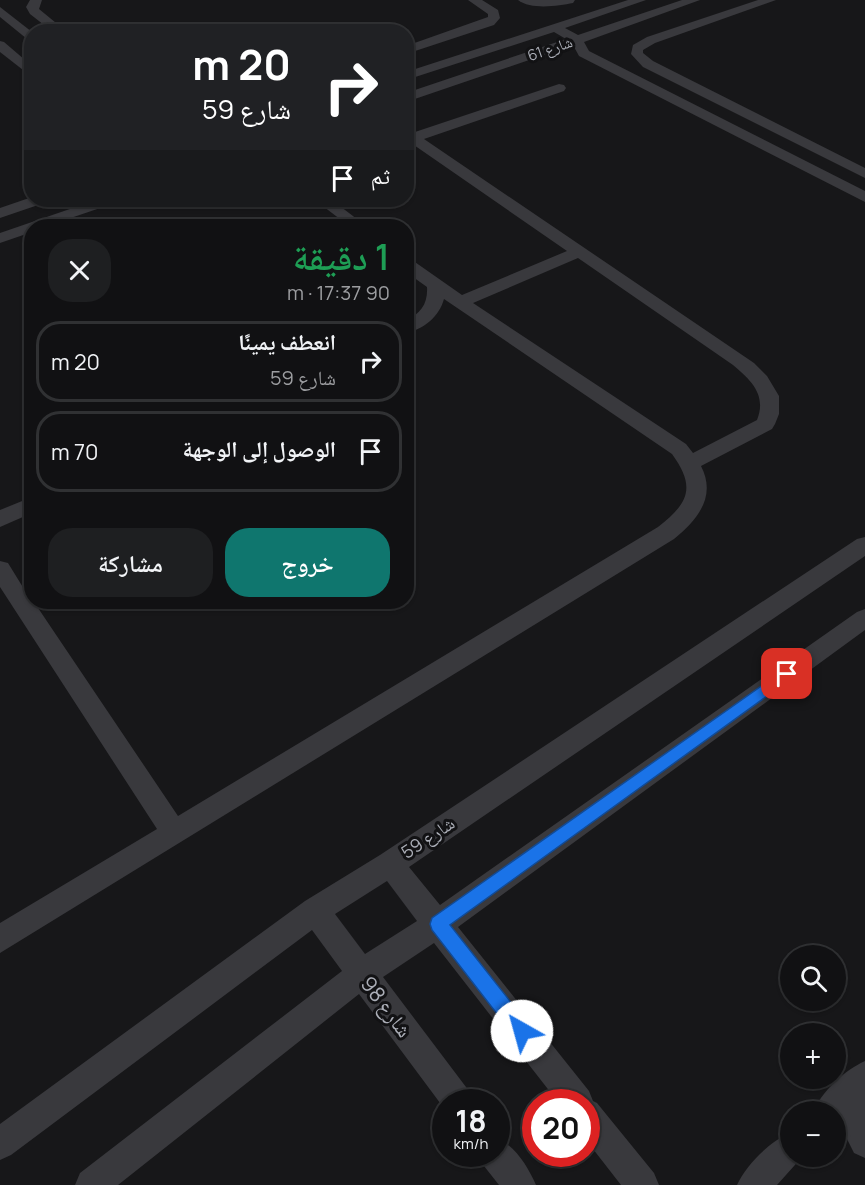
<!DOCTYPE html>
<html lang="ar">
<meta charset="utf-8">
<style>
body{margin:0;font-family:Manrope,"Noto Naskh Arabic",sans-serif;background:#1e1f21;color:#f1f3f6;direction:rtl;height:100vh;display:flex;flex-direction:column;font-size:22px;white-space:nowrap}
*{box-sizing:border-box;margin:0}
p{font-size:20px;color:#9c9da0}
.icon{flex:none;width:33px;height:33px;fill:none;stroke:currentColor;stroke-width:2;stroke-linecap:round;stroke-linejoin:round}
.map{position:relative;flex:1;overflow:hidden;direction:ltr}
.panel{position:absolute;left:24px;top:219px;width:390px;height:390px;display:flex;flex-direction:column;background:#111113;border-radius:24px;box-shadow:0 2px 4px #0004,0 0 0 2px #303133;direction:rtl}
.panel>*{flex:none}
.banner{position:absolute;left:24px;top:24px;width:390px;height:183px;border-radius:24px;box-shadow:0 2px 4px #0004,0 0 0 2px #303133;direction:rtl;background:#202124;color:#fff;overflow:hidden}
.buttons{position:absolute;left:780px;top:945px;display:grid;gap:12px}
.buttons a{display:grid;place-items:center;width:66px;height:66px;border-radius:50%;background:#111113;box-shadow:0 2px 4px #0004,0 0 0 2px #303133;font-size:30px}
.speed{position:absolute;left:432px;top:1089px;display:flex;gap:12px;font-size:30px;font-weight:700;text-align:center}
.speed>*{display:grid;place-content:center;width:78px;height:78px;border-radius:50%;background:#111113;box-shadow:0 2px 4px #0004,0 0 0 2px #303133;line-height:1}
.speed small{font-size:15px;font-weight:400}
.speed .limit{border:9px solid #d22;background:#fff;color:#111}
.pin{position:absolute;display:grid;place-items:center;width:51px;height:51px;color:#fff;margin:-26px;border-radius:12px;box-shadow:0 3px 9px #0006}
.me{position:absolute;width:66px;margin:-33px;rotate:322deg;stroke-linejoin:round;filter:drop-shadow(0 0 4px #0008)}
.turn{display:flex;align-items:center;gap:21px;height:126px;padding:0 24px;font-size:27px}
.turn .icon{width:78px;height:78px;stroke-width:2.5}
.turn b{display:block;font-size:42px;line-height:51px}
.then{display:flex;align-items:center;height:57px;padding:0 24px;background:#0003;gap:12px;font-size:22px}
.round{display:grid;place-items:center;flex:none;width:63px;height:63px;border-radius:24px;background:#1e1f21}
.head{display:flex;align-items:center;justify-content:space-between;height:102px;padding:0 24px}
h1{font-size:36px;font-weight:600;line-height:45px;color:#1e9e55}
.button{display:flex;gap:12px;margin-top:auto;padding:12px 24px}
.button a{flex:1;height:69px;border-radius:24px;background:#0f766e;color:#fff;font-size:24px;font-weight:600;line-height:69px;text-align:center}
.button a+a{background:#1e1f21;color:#f1f3f6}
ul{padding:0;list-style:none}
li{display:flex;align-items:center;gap:18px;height:81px;margin:0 12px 9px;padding:0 12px;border:3px solid #303133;border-radius:24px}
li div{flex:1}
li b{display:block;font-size:22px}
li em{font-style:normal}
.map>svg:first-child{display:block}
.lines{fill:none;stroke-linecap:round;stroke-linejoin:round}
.service{fill:#39393d;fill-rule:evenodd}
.route{fill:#1a73e8;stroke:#114b97;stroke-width:1.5}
.labels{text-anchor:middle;stroke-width:6;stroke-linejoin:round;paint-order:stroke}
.far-street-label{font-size:15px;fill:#abaeb7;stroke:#121214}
.street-label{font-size:18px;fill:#abaeb7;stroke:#121214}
.near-street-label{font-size:21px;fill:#abaeb7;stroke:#121214}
</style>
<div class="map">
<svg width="865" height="1185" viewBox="0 0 865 1185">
<rect width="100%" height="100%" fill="#171719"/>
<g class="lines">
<g class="service">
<polygon points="30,0 42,0 39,9 67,32 53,32 30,14 26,7"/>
<polygon points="468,0 482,0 498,10 500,18 494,25 406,54 406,46 488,17 488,14"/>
<path d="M518 0H575L573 3C558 6 531 10 518 0Z"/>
<polygon points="628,0 646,0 565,28 578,35 682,0 700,0 584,42 589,51 865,191 865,202 579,56 573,45 406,102 406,93 566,39 554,32 406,80 406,72"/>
<polygon points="758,0 776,0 655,43 643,50 643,53 653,61 865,168 865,178 643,67 631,54 633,45 647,37"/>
<polygon points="0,7 32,32 32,43 0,17"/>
<polygon points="0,41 4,42 32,66 32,77 0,52"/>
<path d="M559 84 564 85 566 88 564 91 424 139 754 363 767 376 779 396V414L775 424 772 429 701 466C717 497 697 520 674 539L0 953V923L157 829 0 587V561L8 563 32 602H34L178 816 658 527C689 503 696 487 672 454L444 299C439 317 424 329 406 333V321C421 313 428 304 427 287L406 272V259L412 260 462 295 567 251 411 143 406 144V135ZM578 258 733 365C751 380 767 395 757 420L693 453 686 444 473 303Z"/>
<polygon points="32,197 32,200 47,200 44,203 0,218 0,208"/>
<polygon points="96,200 118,200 115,203 47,226 32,226 32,232 0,243 0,233"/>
<polygon points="315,200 332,200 366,226 349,226"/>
<polygon points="32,497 32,513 0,527 0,510"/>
<path d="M865 537V556L409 867 440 905 857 612 865 609V630L458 927 589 1091 593 1101 597 1103 654 1173 659 1185H621L586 1140V1102H558L434 943 383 977 469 1091 474 1102H446V1111L359 994 118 1185H75L80 1173 342 971 312 930 11 1155 0 1160V1124L305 901 380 855 857 539ZM387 881 417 921 365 954 335 914Z"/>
<path d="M865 1061V1158L854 1153 843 1131 841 1122 836 1125V1112H813C822 1091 845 1070 865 1061Z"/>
<path d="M790 1133V1156H803L777 1185H737C746 1165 770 1141 790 1133Z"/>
<path d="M496 1138C515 1145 528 1167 536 1185H499L484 1166 480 1154H496Z"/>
</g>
</g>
<polygon class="route" points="787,668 792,669 795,674 792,678 450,925 528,1024 531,1031 528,1037 522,1040 515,1037 432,930 430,924 432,918"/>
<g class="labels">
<g class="far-street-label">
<text transform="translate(550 49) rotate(-19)" y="5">شارع 61</text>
</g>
<g class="street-label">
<text transform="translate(428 838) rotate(-34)" y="6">شارع 59</text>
</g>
<g class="near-street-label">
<text transform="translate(386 1007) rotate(53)" y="7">شارع 98</text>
</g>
</g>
</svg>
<div class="buttons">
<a><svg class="icon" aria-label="search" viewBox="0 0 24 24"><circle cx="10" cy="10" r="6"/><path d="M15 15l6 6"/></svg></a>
<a>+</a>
<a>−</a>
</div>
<div class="speed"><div>18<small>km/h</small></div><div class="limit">20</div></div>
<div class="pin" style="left:787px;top:674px;background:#d93025"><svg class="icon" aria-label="arrive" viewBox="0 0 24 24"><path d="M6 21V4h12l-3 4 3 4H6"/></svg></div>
<svg class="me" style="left:522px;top:1031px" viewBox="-20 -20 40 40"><circle r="19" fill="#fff"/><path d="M0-13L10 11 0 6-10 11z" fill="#1a73e8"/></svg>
<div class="banner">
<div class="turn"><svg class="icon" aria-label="right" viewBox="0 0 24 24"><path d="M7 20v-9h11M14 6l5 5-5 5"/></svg><div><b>20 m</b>شارع 59</div></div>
<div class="then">ثم<svg class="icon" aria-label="arrive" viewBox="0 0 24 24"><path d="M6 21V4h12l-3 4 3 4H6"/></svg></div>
</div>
<section class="panel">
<div class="head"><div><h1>1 دقيقة</h1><p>90 m · 17:37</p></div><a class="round"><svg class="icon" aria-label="close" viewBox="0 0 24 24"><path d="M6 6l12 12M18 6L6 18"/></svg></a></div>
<ul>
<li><svg class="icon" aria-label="right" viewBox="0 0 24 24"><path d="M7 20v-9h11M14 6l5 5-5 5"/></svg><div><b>انعطف يمينًا</b><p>شارع 59</p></div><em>20 m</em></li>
<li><svg class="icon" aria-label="arrive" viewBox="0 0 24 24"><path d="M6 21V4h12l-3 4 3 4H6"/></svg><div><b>الوصول إلى الوجهة</b></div><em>70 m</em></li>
</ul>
<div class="button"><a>خروج</a><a>مشاركة</a></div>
</section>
</div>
